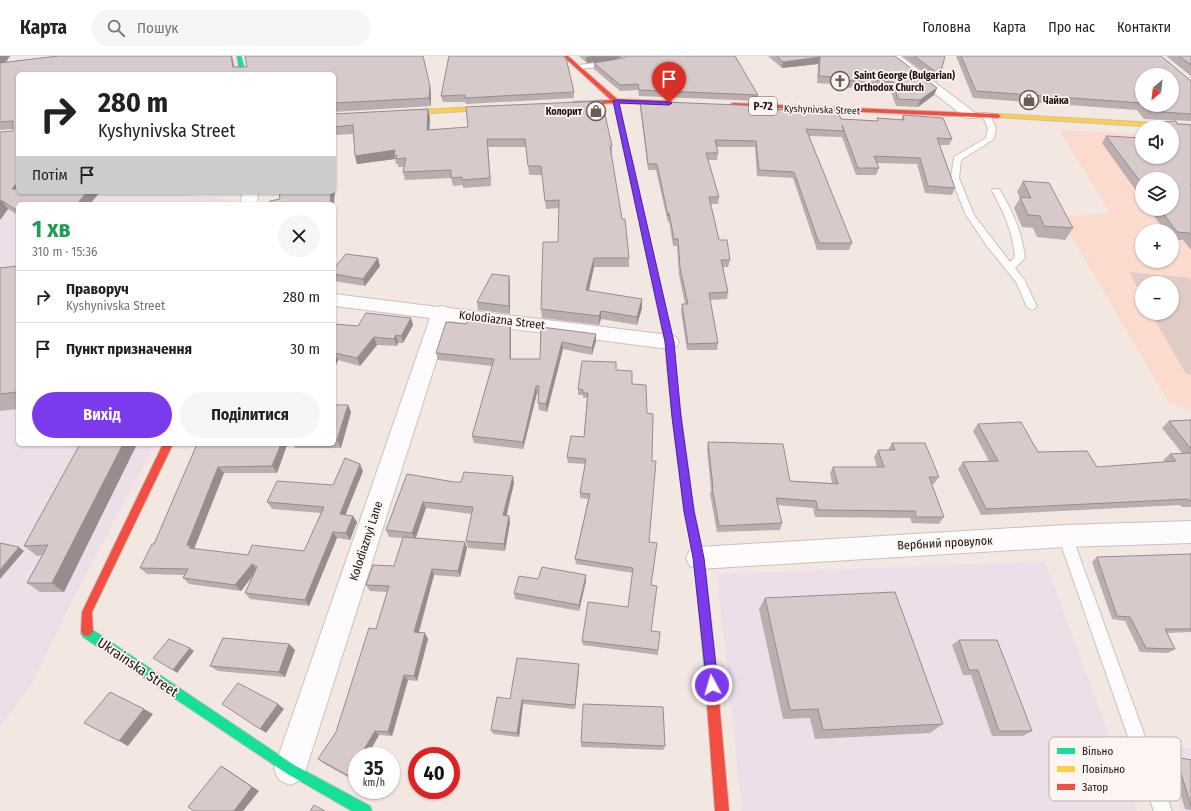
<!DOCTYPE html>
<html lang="uk">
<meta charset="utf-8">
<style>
body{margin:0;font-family:"Fira Sans Condensed",sans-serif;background:#f6f6f6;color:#222;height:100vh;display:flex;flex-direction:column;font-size:15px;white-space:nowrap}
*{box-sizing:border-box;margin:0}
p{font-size:13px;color:#767676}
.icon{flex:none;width:22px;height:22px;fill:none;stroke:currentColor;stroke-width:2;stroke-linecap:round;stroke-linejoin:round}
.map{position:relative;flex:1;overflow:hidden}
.drawer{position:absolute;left:16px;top:146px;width:320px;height:244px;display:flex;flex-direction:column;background:#fff;border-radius:6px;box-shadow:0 1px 3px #0004}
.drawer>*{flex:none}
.banner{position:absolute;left:16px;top:16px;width:320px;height:122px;border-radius:6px;box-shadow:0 1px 3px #0004;background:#fff;color:#222;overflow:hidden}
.needle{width:26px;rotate:208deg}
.fabs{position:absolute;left:1135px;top:12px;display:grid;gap:8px}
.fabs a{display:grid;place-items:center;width:44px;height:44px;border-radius:50%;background:#fff;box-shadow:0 1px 3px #0004;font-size:20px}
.speed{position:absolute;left:348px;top:691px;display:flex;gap:8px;font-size:20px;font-weight:700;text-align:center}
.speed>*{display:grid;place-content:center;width:52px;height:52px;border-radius:50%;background:#fff;box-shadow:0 1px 3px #0004;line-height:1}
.speed small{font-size:10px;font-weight:400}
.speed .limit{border:6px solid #d22;background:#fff;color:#111}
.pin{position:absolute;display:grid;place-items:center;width:34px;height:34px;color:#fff;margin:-41px -17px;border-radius:50% 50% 50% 0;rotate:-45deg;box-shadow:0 0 4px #0007}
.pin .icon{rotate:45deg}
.me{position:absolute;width:44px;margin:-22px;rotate:354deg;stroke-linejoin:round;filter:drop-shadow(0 0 3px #0008)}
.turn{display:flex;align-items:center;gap:14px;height:84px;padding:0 16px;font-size:18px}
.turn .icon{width:52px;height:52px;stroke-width:2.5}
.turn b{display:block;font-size:28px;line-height:34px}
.then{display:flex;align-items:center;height:38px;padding:0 16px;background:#0003;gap:8px;font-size:15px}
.round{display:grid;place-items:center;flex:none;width:42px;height:42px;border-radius:21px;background:#f6f6f6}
.overview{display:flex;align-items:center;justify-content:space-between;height:68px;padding:0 16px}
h1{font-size:24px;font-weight:700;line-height:30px;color:#1e9e55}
.action{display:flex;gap:8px;margin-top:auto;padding:8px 16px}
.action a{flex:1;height:46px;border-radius:24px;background:#7c3aed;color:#fff;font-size:16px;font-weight:700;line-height:46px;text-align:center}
.action a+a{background:#f6f6f6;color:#222}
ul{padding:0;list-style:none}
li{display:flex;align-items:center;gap:12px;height:52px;padding:0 16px;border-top:1px solid #e0e0e0}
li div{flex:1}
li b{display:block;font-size:15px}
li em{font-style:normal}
header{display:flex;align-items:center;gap:24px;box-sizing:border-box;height:56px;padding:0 20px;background:#fff;border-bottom:1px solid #e0e0e0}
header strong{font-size:19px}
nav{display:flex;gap:22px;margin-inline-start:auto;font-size:14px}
.search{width:280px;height:36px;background:#f6f6f6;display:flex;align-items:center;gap:10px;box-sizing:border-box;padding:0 14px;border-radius:22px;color:#767676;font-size:15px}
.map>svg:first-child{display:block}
.built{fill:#fadbce;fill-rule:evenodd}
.industrial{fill:#eddfe8}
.green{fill:#e0ccc4}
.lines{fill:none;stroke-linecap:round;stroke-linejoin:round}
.lane-casing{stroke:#ccc0bc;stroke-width:2}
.street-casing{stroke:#ccc0bc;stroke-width:2}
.fast-casing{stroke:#ccc0bc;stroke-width:2}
.slow-casing{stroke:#ccc0bc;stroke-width:2}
.jam-casing{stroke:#ccc0bc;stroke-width:2}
.lane{fill:#fdfbfb;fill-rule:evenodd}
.street{fill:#fdfbfb;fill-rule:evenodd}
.fast{fill:#16e098;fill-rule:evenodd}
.slow{fill:#ffcf43;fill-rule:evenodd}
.jam{fill:#f24e42;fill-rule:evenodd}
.wall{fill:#baaeae;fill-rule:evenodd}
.shaded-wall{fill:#978d8d}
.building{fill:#d8caca;stroke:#978d8d}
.route{fill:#7c3aed;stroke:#51269a}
.labels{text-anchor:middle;stroke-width:3.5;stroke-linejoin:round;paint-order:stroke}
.far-poi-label{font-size:10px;font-weight:bold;fill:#1f120d;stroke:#fcf5f1;text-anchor:start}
.far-street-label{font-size:10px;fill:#1f120d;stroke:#fcf5f1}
.shield{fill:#fcf5f1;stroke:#615651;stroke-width:1}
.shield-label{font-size:11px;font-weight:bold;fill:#1f120d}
.street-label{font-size:12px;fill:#1f120d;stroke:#fcf5f1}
.near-street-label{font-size:14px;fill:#1f120d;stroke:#fcf5f1}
.key{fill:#fcf5f1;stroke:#bab1ad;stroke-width:1}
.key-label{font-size:11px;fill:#1f120d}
</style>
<header>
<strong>Карта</strong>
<div class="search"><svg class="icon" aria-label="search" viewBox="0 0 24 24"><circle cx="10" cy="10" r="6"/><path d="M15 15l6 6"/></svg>Пошук</div>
<nav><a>Головна</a><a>Карта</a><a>Про нас</a><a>Контакти</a></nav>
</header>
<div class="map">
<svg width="1191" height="755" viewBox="0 0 1191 755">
<rect width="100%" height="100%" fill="#f3e7e2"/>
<path class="built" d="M1059 74 1142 78V101L1191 126V354L1169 347 1060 161 1110 157ZM1142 123H1172V153H1142ZM1142 175H1172V205H1142ZM1142 227H1172V257H1142Z"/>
<g class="industrial">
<polygon points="0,87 18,136 183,138 233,144 233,148 18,148 18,388 155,388 67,555 32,628 0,671"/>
<polygon points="1045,505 1137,755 742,755 717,518"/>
<polygon points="1158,686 1191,693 1191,755 1180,755"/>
</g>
<polygon class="green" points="1129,216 1189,222 1191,225 1191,319 1186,318 1151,257 1172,257 1172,227 1142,227 1142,240"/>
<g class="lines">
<defs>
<g id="lane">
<path d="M627 0H635C621 12 596 11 578 13L575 11 578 9 613 5Z"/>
<path d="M983 57H989L996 72 994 83 961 104 959 122 974 159 1010 206 1015 201C1013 176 1004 156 992 135L993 133H999C1013 155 1022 177 1025 202L1015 212 1025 225 1037 251 1032 254 1027 251 1016 226 987 190 966 159 951 122 954 101 986 82 988 72 982 59Z"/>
<polygon points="1065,474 1070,476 1072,480 1172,755 1154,755 1058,480 1060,476"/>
</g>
<g id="street">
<polygon points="886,0 900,0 978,59 976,62 966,62"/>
<polygon points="242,136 258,136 257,148 241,148"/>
<polygon points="334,238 438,251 442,250 449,252 669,279 676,281 679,286 676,291 669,293 449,265 306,713 301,724 290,729 279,724 274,713 430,262 334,250"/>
<polygon points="1191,465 1191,487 1065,491 699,513 690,510 686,502 690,494 699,491 1065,469"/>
</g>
<g id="fast">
<polygon points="237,0 241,0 246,18 240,18"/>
<polygon points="672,319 676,322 694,455 704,502 716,610 714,614 710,616 706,614 704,610 694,502 684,455 668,322"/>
<polygon points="87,570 294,709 370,750 372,755 352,755 286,717 83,581 81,577 83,571"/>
</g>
<g id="slow">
<polygon points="497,50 500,52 499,53 399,59 396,57 399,55"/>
<polygon points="998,58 1191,69 1191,73 996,61 995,60"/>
<polygon points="628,97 631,99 673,286 676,322 672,325 668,322 665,286 625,99"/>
</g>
<g id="jam">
<polygon points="563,0 568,0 617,43 670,45 673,47 670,49 619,47 630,100 625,99 614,47 573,50 570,48 573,46 611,44"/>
<polygon points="733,47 998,58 1001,60 998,62 731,50 731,48"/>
<polygon points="163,388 173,388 92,556 93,575 91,579 87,580 83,579 81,575 82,556"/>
<polygon points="710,604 714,606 716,610 729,755 715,755 704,610 706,606"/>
</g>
</defs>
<use href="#lane" class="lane-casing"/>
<use href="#street" class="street-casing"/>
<use href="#fast" class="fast-casing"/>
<use href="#slow" class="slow-casing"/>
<use href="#jam" class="jam-casing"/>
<use href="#lane" class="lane"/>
<use href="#street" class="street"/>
<use href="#fast" class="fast"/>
<use href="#slow" class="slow"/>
<use href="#jam" class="jam"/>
</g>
<g class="wall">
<polygon points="0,0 10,0 6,6 58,0 232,0 234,11 247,11 245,0 423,0 431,37 431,50 334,56 334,18 18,18 18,136 100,136 90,148 18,148 18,159 8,153 0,164 0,76 13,75 13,73 0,74"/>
<polygon points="579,0 623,0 613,4 587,7"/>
<polygon points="768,0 895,0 937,32 934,39 918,51 896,50 890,33 852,30 851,32 832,30 832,28 817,27 818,8 782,12"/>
<polygon points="902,0 945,0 940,19 937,26"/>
<path d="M956 0H1161L1191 25V65L1144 63 1137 54 973 42ZM1142 19 1172 49H1142Z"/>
<polygon points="1166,0 1191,0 1191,20"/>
<polygon points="623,2 758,39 757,45 639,40 638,34 620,35 594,13 594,7"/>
<polygon points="574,36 574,42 466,48 465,46 443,46 441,40"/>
<polygon points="640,45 764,53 841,63 877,65 877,62 901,64 903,59 952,83 949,89 940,89 955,132 952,139 925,137 917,108 876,107 879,112 876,119 856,119 842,81 809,80 852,187 849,194 817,194 793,122 757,120 755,91 716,91 718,97 717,104 708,104 719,141 718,148 711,148 719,184 730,204 728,211 723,211 728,236 727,243 710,244 718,287 717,294 687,294 681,255 682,248 685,248 679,219 677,190 673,190 669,164 668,167 656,114 648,114 640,51"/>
<polygon points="334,58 430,61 429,74 612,90 612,98 611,98 622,163 629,202 629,211 594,211 588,235 642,243 642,252 637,269 601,263 599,269 542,262 541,253 558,186 559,152 546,153 542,119 529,119 526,91 488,91 491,130 463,132 463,129 453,130 451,122 405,124 403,116 404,111 398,111 398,108 396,108 395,103 357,108 355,100 353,78 334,79"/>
<polygon points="1157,66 1177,68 1191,69 1191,194 1183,184 1172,184 1172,175 1165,175 1149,153 1172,153 1142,123 1142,143 1102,87 1106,80 1172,101 1172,71 1154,71"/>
<polygon points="1023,125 1073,172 1065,184 1037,181 1033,172 1022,171 1014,152 1020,142 1017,136"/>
<polygon points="18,210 18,353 0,355 0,212"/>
<polygon points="380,210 365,230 334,225 334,212"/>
<polygon points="510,228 510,258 478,254 477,246"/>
<polygon points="411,262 413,269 403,287 398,287 397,290 377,289 360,310 338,304 334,314 334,268 358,270"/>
<polygon points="510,267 511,274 511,303 540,303 541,271 596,285 592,299 563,293 547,356 539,354 538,347 539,338 537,337 523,393 474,387 472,380 492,310 438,304 436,297 466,268"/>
<polygon points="616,314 632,328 647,357 649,486 651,529 651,575 658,594 658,599 583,589 582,585 628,551 633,517 576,508 575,503 588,443 580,442 580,437 585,408 568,407 567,401 584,381 587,342 583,342 583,339 578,339 578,333"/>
<polygon points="334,349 348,349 351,356 341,392 295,392 292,388 334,388"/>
<polygon points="1191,364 1191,451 1182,451 1180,449 981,459 958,413 963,406 989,405 973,375 978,368 1038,396 1097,411 1165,406 1163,404 1170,398 1182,397 1162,372 1169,365"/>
<polygon points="708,386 790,425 832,427 830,417 833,411 877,411 874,401 878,394 888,394 892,387 939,421 934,428 932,428 944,461 939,468 912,467 910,462 815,461 813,452 778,449 782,467 780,474 717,476 710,438 711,434 707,393"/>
<polygon points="80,388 137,388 64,536 40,536 27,527 42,499 37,500 24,490"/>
<polygon points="197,388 287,388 287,389 277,417 224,417 194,493 248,499 304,495 321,457 272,453 267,446 333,429 363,415 345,459 357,466 350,484 337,482 309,550 250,543 245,537 253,519 241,535 189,528 183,522 185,519 147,518 140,512 154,488"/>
<polygon points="407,418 454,426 514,427 506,459 509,460 510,466 505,495 468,492 466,485 472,458 426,452 416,482 465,486 467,492 460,521 434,519 419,577 428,583 417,625 408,624 392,680 379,679 367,700 357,700 357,717 353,724 323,707 318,703 336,676 376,573 387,536 370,535 366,529 394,510 403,482 389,481 386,474"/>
<polygon points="1191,498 1191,576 1167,577 1175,593 1168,597 1140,596 1125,565 1112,563 1092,506 1097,501"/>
<polygon points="538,523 586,525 579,555 515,543 514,537"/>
<polygon points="765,542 943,668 930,677 815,683 810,662 783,663 759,553"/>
<polygon points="959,584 1032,675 1023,680 992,680 971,619 963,619 952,589"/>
<polygon points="289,588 295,594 285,621 218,615 210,610"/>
<polygon points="579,613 575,653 523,648 519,681 493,678 491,674 510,643"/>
<polygon points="581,686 665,690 663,694 581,691"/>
<polygon points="1176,701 1191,704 1191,754 1185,753 1170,703"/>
</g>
<g class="shaded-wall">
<polygon points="0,0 10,0 0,15"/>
<polygon points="231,0 232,0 236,18 233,11"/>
<polygon points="592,0 623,0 613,4 587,7 586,1"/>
<polygon points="820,1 818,8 782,12 783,6"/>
<polygon points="430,30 431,37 431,50 429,42"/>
<polygon points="937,32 934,39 918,51 920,44"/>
<polygon points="428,53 430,61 429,82 427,74"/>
<polygon points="487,83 488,91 491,130 490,122"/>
<polygon points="395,94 394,100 395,103 357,108 355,100"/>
<polygon points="18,126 18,136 12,133"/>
<polygon points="334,132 335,134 334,148 330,148 331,136 334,136"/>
<polygon points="87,136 100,136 90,148 77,148"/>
<polygon points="1,144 8,153 0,164 0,146"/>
<polygon points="378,202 380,210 365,230 363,223"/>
<polygon points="594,202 594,211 587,243 586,234"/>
<polygon points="509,220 510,228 510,258 509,250"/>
<polygon points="642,243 642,252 637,269 637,261"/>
<polygon points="601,255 601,263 599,269 599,260"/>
<polygon points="411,262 413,269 403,287 401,280"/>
<polygon points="510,267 511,274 511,310 510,303"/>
<polygon points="596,278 596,285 592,299 592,292"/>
<polygon points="396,279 398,287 397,290 394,283"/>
<polygon points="374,281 377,289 360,310 357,302"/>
<polygon points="562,286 563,293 547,356 546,348"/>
<polygon points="335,297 338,304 334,314 334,300"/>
<polygon points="536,330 537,337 523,393 523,386"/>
<polygon points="348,349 351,356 341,392 337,384"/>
<polygon points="123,388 137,388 64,536 52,527"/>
<polygon points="281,388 287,388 287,389 277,417 272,410"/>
<polygon points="360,408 363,415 343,465 340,458"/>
<polygon points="218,411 224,417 194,493 195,499 187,489"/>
<polygon points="513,420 514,427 505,466 503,459"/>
<polygon points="423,446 426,452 415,483 412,477"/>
<polygon points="353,460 357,466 350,484 346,477"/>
<polygon points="509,460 510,466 505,495 504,488"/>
<polygon points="333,476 337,482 309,550 305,544"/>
<polygon points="465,486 467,492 460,521 458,515"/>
<polygon points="19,491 24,495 0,523 0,514"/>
<polygon points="252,508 257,514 241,535 235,529"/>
<polygon points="432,513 434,519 417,582 414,576"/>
<polygon points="586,519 586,525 579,555 579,549"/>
<polygon points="425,577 428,583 417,625 414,620"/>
<polygon points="289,588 295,594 285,621 279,616"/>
<polygon points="190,592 194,595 177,617 173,614"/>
<polygon points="579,608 579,613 575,653 575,649"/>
<polygon points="404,619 408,624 392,680 388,676"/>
<polygon points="522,644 523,648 519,681 517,677"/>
<polygon points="278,648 284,653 266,677 260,673"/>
<polygon points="144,653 153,658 128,690 119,685"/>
<polygon points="375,675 379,679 367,700 360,700"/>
<polygon points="357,706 357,717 353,724 349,720"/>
<polygon points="221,710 228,714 259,735 243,755 234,755"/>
</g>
<g class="building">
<polygon points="58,0 231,0 233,11 247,11 245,0 423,0 430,30 429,42 334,47 334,18 18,18 18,126 12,133 18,133 18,136 87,136 77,148 18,148 18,155 1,144 0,146 0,76 13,75 13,65 0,66 0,7"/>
<polygon points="449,0 563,0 566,2 574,36 465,42 465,39 441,40"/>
<polygon points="628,0 735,0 758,39 639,34 638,28 620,29 594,7 623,2"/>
<polygon points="777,0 895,0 937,32 920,44 898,43 893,26 853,22 853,25 834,23 834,21 819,20 820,1 783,6"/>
<polygon points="914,0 945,0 940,19"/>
<polygon points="961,0 1161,0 1191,25 1191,58 1149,55 1143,49 1172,49 1172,19 1142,19 1142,48 1141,47 976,35"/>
<polygon points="1179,0 1191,0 1191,9"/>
<polygon points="602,45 612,90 610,90 622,163 625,163 629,202 594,202 586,234 642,243 637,261 601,255 599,260 541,253 543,186 558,186 559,144 545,145 541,110 528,110 525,83 487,83 490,122 462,124 462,121 451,122 451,114 403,116 406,102 396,103 397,99 394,100 395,94 355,100 353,69 334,71 334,58 428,53 427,74 468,71 466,51"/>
<polygon points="640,45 763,50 764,53 838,56 841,63 878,65 877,62 904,64 903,59 943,62 952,83 937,82 955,132 928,130 920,102 874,100 879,112 858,112 842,69 844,75 806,73 852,187 819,187 794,116 759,114 756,85 715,84 718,97 706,97 719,141 709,141 719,184 727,184 730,204 721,204 728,236 709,237 718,287 688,288 682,248 688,248 680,212 678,183 674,183 669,157 668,160 657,108 648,108"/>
<polygon points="1176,65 1177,68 1191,69 1191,129 1190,129 1191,130 1191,179 1189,177 1177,176 1160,153 1172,153 1172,123 1142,123 1142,128 1106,80 1142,82 1142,101 1172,101 1172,71 1162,71 1157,66"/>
<polygon points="1023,125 1049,127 1073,172 1044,170 1040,160 1028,159 1020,141 1031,142"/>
<polygon points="279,136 331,136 330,148 270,148 270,145 280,143"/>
<polygon points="346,198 378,202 363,223 334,218 334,212"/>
<polygon points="18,210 18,336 0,338 0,212"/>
<polygon points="492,218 509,220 509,250 477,246"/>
<polygon points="366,257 411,262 401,280 396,279 394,283 374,281 357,302 335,297 334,300 334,268 358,270"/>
<polygon points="469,262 510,267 510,303 540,303 541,271 596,278 592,292 562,286 546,348 538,347 539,330 536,330 523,386 472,380 494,303 436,297 446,266 466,268"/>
<polygon points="582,305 616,306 616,314 632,315 632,328 646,329 647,357 653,358 652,405 656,405 649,486 657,487 651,529 657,530 651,575 660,576 658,594 582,585 588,546 628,551 633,512 575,503 590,438 580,437 586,403 567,401 571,380 584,381 588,337 583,337 583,334 578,333"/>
<polygon points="334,349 348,349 337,384 334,384"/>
<polygon points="1191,364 1191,393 1169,365"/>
<polygon points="1021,366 1038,396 1087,395 1097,411 1176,405 1170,398 1191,397 1191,445 1190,445 1188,443 986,453 963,406 998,405 978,368"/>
<polygon points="708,386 783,388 790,425 838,428 833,411 884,411 878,394 895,394 892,387 925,387 939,421 929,421 944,461 916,461 915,455 818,454 816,445 776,442 782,467 719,470 712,431 713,431"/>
<polygon points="80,388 123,388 52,527 27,527 48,489 24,490"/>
<polygon points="197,388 281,388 272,410 218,411 187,489 191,490 189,492 248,499 252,489 304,495 324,451 267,446 277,425 333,429 345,402 360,408 340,458 353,460 346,477 333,476 305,544 245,537 257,511 252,508 235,529 183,522 188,513 140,512 152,488 154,488"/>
<polygon points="464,416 513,420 503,459 509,460 504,488 466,485 473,451 423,446 412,477 386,474 407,418 454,426 461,426"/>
<polygon points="403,481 465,486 458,515 432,513 414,576 425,577 414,620 404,619 388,676 375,675 360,700 357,700 357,706 349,720 318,703 336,676 369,572 376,573 389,530 366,529 373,509 394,510"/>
<polygon points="0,487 19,491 0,514"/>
<polygon points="1191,498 1191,573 1165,573 1175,593 1146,592 1130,561 1117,560 1097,501"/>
<polygon points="542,511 586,519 579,549 514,537 519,520 538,523"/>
<polygon points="895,536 943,668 823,674 818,653 790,654 765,542"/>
<polygon points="223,582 289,588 279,616 210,610"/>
<polygon points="169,583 190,592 173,614 153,602"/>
<polygon points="959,584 997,584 1032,675 999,675 978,614 969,614"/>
<polygon points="517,602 579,608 575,649 522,644 517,677 491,674 497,641 510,643"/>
<polygon points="238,627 278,648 260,673 222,648"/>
<polygon points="110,636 144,653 119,685 84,667"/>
<polygon points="583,648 663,651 665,690 581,686"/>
<polygon points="1176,701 1191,704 1191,750"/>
<polygon points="221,710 252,731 234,755 194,755 188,751"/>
<polygon points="314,749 325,755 310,755"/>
</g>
<polygon class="route" points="616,44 669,46 672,47 669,49 619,47 674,286 681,361 694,455 704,502 718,629 717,633 712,635 708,633 707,629 693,502 684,455 672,361 665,286 613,45"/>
<defs>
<symbol id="church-ring" viewBox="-11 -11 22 22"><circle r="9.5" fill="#fcf5f1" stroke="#695d58" stroke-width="1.5"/><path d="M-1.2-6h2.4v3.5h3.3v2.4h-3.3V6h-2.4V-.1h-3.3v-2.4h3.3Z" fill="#695d58"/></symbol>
<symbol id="shop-ring" viewBox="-11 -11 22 22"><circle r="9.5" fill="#fcf5f1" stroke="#695d58" stroke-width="1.5"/><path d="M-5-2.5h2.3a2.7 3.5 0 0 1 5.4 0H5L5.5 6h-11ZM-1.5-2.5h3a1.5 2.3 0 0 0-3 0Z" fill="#695d58"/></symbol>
</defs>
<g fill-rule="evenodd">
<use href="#church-ring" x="829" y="14" width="22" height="22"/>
<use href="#shop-ring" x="1018" y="33" width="22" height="22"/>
<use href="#shop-ring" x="585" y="44" width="22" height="22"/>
</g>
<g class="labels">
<g class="far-poi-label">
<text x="854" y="23">Saint George (Bulgarian)<tspan x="854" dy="12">Orthodox Church</tspan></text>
<text x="1043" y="48">Чайка</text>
<text x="582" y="59" text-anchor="end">Колорит</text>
</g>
<g class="far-street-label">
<text transform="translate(822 53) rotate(2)" y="4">Kyshynivska Street</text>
</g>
<rect class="shield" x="749" y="41" width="28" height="18" rx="3"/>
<g class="shield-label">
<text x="763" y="54">Р-72</text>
</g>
<g class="street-label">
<text transform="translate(502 264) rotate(7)" y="4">Kolodiazna Street</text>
<text transform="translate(366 485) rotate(-72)" y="4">Kolodiaznyi Lane</text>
<text transform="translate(945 487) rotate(-3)" y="4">Вербний провулок</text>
</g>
<g class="near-street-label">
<text transform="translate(138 611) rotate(34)" y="5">Ukrainska Street</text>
</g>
</g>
<rect x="1049" y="681" width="132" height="64" rx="6" class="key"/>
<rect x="1057" y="692" width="18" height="6" fill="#16e098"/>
<rect x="1057" y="710" width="18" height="6" fill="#ffcf43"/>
<rect x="1057" y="728" width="18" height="6" fill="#f24e42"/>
<g class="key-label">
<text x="1082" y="699">Вільно</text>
<text x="1082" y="717">Повільно</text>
<text x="1082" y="735">Затор</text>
</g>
</svg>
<div class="fabs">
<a><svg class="needle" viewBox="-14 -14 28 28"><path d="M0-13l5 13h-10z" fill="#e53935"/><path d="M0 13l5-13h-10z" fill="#767676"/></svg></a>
<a><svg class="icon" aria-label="sound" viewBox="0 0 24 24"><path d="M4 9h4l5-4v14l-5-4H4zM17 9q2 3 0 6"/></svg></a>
<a><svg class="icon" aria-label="layers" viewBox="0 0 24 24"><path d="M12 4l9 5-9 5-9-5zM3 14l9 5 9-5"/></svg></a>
<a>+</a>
<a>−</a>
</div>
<div class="speed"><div>35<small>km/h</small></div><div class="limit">40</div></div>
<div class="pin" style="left:669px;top:47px;background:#d93025"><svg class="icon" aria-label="arrive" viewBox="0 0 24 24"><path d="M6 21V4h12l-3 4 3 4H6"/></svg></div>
<svg class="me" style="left:712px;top:629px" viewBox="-20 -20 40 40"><circle r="17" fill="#7c3aed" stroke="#fff" stroke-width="3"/><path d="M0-11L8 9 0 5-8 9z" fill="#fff"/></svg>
<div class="banner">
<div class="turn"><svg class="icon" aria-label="right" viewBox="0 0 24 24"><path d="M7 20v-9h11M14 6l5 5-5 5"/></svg><div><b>280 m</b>Kyshynivska Street</div></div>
<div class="then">Потім<svg class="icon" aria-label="arrive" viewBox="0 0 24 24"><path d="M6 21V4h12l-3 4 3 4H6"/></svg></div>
</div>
<section class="drawer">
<div class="overview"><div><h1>1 хв</h1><p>310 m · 15:36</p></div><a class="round"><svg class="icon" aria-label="close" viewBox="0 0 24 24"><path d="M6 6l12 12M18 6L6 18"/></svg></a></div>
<ul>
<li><svg class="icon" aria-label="right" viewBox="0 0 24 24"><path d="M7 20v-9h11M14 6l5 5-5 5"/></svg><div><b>Праворуч</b><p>Kyshynivska Street</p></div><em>280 m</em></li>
<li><svg class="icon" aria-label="arrive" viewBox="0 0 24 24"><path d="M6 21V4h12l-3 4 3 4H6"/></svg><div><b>Пункт призначення</b></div><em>30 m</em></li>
</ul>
<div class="action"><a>Вихід</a><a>Поділитися</a></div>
</section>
</div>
